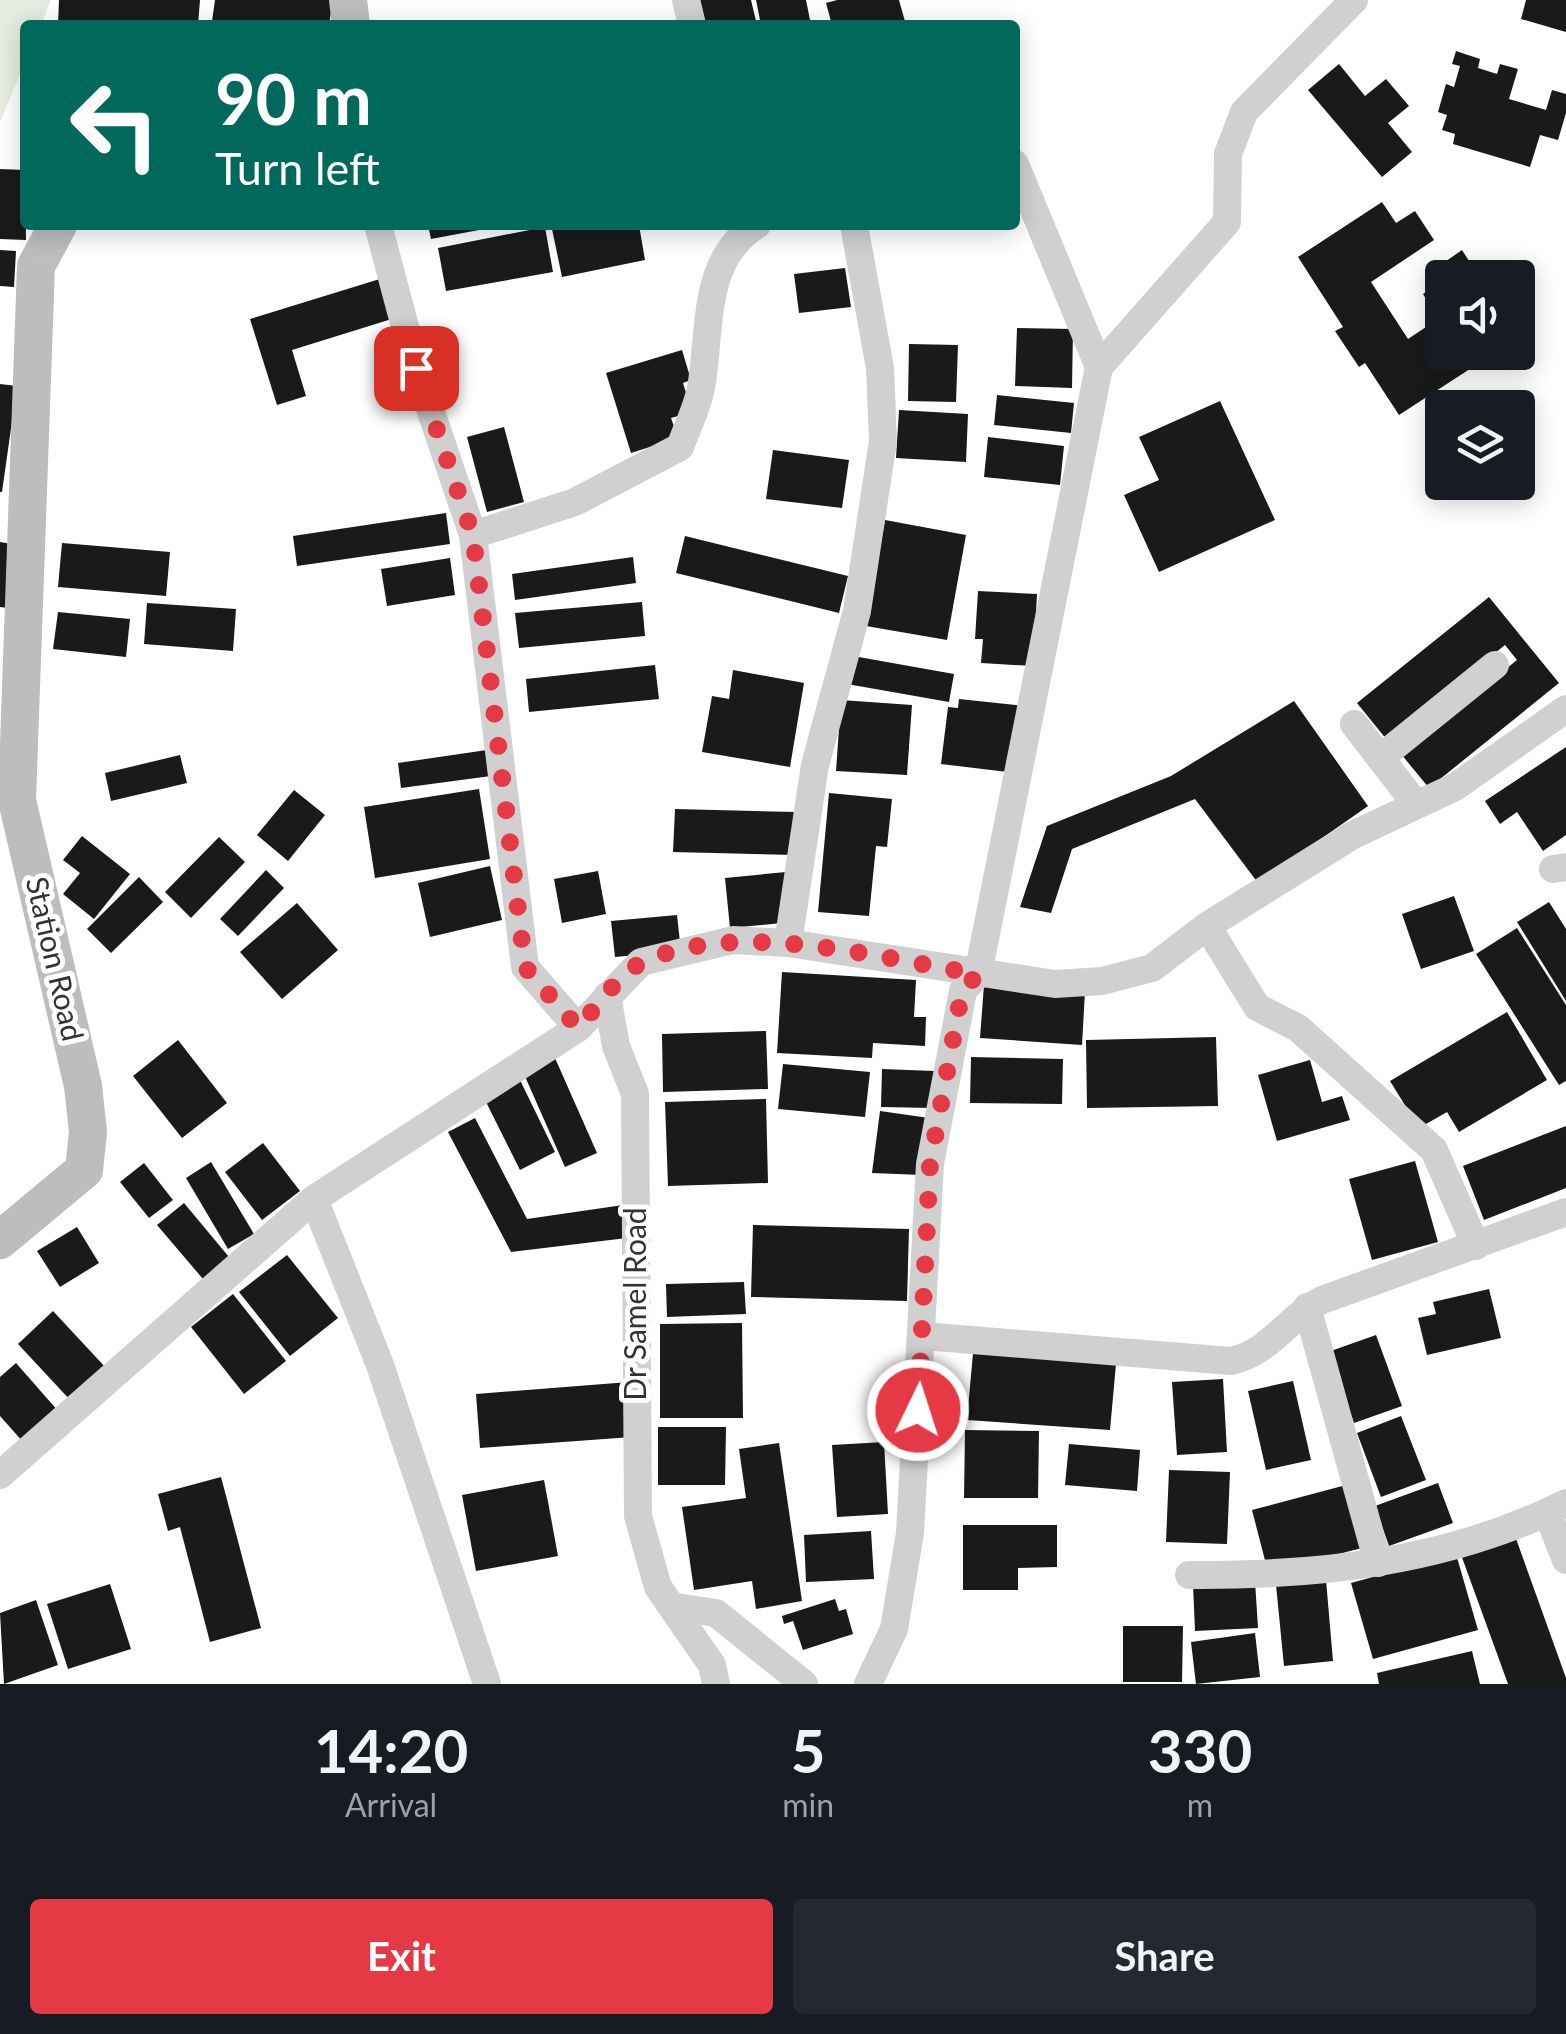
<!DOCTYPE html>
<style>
body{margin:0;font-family:Lato,sans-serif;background:#242831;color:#f1f3f6;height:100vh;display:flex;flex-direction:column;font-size:38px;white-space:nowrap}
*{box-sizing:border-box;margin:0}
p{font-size:32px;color:#9ea1a6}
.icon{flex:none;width:55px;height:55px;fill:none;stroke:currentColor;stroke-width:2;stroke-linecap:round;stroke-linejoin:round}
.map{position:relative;height:1684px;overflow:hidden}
.sheet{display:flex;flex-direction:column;background:#171b24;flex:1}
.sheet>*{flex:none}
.banner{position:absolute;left:20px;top:20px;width:1000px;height:210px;border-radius:10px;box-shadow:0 5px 25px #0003;background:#00695c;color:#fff;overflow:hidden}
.tools{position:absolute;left:1425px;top:260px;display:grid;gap:20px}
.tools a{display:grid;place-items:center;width:110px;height:110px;border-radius:10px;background:#171b24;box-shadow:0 5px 25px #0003;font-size:50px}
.pin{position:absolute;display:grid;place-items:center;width:85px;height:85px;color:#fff;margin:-42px;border-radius:20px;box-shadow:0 5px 15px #0006}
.me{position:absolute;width:110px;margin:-55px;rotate:4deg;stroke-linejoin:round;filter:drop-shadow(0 0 8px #0008)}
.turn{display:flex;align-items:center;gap:35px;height:210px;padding:0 30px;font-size:45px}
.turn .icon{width:130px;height:130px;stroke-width:2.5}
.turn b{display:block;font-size:70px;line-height:85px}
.eta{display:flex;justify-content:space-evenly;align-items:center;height:170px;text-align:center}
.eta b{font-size:60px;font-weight:700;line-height:70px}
.cta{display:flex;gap:20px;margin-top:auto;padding:20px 30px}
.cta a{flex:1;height:115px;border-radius:10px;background:#e63946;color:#fff;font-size:40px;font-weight:700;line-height:115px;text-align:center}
.cta a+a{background:#242831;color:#f1f3f6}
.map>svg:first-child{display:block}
.green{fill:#e6ecdf}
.building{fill:#1a1a1a}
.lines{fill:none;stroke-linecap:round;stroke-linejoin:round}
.minor{stroke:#d0d0d0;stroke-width:28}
.secondary{stroke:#bdbdbd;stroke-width:38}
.route{stroke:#e63946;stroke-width:18;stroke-dasharray:0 32.4}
.labels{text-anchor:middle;stroke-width:10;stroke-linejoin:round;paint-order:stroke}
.street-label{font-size:30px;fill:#333;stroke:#fff}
</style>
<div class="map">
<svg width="1566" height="1684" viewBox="0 0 1566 1684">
<rect width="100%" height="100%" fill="#fff"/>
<polygon class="green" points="0,0 51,0 41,25 25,25 25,62 0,122"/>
<g class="building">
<polygon points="59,0 200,0 198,25 58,25"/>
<polygon points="215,0 333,0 329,25 212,21"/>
<polygon points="700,0 751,0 757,25 706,25"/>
<polygon points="756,0 806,0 811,25 761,25"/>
<polygon points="837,0 899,0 906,25 832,25 826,3"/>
<polygon points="1526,0 1566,0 1566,32 1521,19"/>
<polygon points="1456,51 1480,59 1478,68 1497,74 1500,64 1518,69 1509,99 1546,110 1552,90 1566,94 1566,113 1558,140 1540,135 1530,167 1453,144 1455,134 1442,130 1447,115 1438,112 1446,84 1454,87 1460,66 1452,64"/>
<polygon points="1339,64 1365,96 1386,79 1409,106 1388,123 1412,152 1382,177 1308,90"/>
<polygon points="0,169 25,170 26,240 0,239"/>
<polygon points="1382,202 1396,223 1415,211 1434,240 1371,282 1408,339 1438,319 1423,294 1442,282 1442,352 1496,352 1399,415 1365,363 1359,367 1335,331 1343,327 1298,257"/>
<polygon points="428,225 495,225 495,227 431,239"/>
<polygon points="572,225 639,225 645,260 562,277 552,229"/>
<polygon points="545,227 553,272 446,291 438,248"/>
<polygon points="0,250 16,251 14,287 0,286"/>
<polygon points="1462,250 1480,278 1446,278 1439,266"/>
<polygon points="845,268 851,307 799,313 794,274"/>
<polygon points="383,278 395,318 292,350 306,396 277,405 250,319"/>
<polygon points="1017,328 1073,329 1072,388 1015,386"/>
<polygon points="909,344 958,345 956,402 908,401"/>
<polygon points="682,350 691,380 683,383 692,412 671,418 678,438 631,453 606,373"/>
<polygon points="0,384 17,386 2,492 0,492"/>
<polygon points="997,395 1074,403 1071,433 994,425"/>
<polygon points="1220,401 1275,520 1159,572 1124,495 1159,480 1139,437"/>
<polygon points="899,410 968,414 966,462 896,458"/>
<polygon points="504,427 524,502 487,512 467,437"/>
<polygon points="988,437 1064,446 1060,485 984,477"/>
<polygon points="773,450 849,460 842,508 766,499"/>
<polygon points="446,513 450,544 297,566 293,536"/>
<polygon points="885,520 966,535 947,640 866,626"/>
<polygon points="685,536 848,576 839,613 676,573"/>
<polygon points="0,542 18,545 8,608 0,607"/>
<polygon points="62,543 170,552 166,596 58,587"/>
<polygon points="633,557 636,583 515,600 512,574"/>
<polygon points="450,558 455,595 387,606 381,569"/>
<polygon points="978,591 1037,594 1033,666 981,663 983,639 975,639"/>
<polygon points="1489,597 1559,683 1429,788 1401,754 1517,660 1505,645 1387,740 1357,703"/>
<polygon points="642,602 645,636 519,648 515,613"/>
<polygon points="147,603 236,609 233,651 144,644"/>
<polygon points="58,612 130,619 126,657 53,649"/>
<polygon points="853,656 954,674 949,702 847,684"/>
<polygon points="655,665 659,699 529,712 526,679"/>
<polygon points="733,670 804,683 790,767 702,752 712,696 729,699"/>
<polygon points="959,699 1024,706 1016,773 941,764 948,707 958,708"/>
<polygon points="841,700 912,705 907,775 836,771"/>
<polygon points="1294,701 1368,806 1258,883 1195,799 1072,849 1051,913 1020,907 1047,826 1171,776"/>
<polygon points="1566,747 1566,835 1543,851 1517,812 1500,824 1485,801"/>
<polygon points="487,750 491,776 401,788 398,763"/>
<polygon points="180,755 187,783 111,801 105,773"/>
<polygon points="479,789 490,859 375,878 364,807"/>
<polygon points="294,790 325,815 288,861 257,835"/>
<polygon points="829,793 892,799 887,847 876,846 869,916 818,912"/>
<polygon points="675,809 797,812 795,855 673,852"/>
<polygon points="82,836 130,874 94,919 63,894 80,873 63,860"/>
<polygon points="219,837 245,862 191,918 165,892"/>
<polygon points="490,866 502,920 430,937 418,883"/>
<polygon points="266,870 284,888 238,936 220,919"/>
<polygon points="598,871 606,914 562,923 554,879"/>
<polygon points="786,872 792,922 730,928 725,878"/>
<polygon points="139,877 163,902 111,953 87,929"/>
<polygon points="1454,896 1474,951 1421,969 1402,914"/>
<polygon points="1549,902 1566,929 1566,1001 1517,922"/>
<polygon points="297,903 338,950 282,999 240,952"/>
<polygon points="677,915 681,951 615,957 611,921"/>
<polygon points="1517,928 1566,1005 1566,1081 1559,1085 1476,954"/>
<polygon points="782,972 916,980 914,1017 926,1017 925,1046 873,1043 872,1058 777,1053"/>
<polygon points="984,985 1085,991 1082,1045 980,1038"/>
<polygon points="1507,1012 1547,1080 1459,1132 1447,1112 1419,1128 1390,1081"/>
<polygon points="766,1031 768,1089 663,1092 662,1034"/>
<polygon points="1216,1037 1218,1106 1087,1108 1086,1040"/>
<polygon points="178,1040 227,1103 182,1138 133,1076"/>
<polygon points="971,1057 1063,1059 1062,1104 970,1103"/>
<polygon points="555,1058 597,1153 565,1167 523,1072"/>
<polygon points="1310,1060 1322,1102 1342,1096 1350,1120 1277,1141 1258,1075"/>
<polygon points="783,1064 870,1072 865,1117 778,1109"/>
<polygon points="882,1069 934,1071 933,1108 881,1107"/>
<polygon points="519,1078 555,1152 520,1170 483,1096"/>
<polygon points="766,1099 768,1183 668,1186 665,1102"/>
<polygon points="880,1111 929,1118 922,1175 872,1173"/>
<polygon points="475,1118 527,1219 630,1204 635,1237 511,1252 448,1132"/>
<polygon points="1566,1126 1566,1188 1484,1220 1463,1166"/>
<polygon points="263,1143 300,1191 262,1220 225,1172"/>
<polygon points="1415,1161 1438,1242 1372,1260 1349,1179"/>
<polygon points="211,1162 254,1234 228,1249 186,1178"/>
<polygon points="144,1163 173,1200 149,1218 120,1182"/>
<polygon points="184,1203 229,1257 203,1279 157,1225"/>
<polygon points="753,1225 909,1229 907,1301 751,1297"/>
<polygon points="77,1227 99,1263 60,1287 37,1251"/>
<polygon points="287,1255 338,1318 290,1356 239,1292"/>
<polygon points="744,1282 746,1314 667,1317 666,1284"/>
<polygon points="1489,1289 1501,1338 1427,1355 1418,1318 1436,1314 1433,1302"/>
<polygon points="233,1294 286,1361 244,1394 191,1327"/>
<polygon points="53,1311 107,1369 72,1402 18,1344"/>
<polygon points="742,1323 743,1418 660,1418 660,1324"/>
<polygon points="1376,1335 1402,1406 1354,1423 1328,1352"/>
<polygon points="973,1353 1116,1364 1110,1430 967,1420"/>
<polygon points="16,1363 59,1412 24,1443 0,1416 0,1377"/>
<polygon points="1223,1379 1227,1452 1177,1455 1172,1382"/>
<polygon points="1293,1381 1311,1460 1266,1470 1248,1391"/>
<polygon points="629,1382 632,1437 480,1448 476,1394"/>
<polygon points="1401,1416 1426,1480 1381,1497 1357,1433"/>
<polygon points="658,1427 726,1427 725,1485 658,1485"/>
<polygon points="965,1430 1039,1431 1038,1498 964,1498"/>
<polygon points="884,1442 888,1514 837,1517 832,1445"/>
<polygon points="779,1443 802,1601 756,1609 752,1581 694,1590 682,1507 746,1498 739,1449"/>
<polygon points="1069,1444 1140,1450 1137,1491 1065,1485"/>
<polygon points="1169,1470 1230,1472 1227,1544 1166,1542"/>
<polygon points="221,1477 261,1628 210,1642 180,1527 168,1531 158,1494"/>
<polygon points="544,1480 558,1556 476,1571 462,1495"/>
<polygon points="1438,1483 1453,1523 1389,1546 1375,1506"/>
<polygon points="1346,1485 1362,1548 1268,1572 1252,1510"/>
<polygon points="963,1525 1057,1525 1057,1567 1018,1568 1018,1590 963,1590"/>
<polygon points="871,1531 874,1579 806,1582 804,1535"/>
<polygon points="1514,1533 1566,1678 1566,1684 1508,1684 1460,1552"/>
<polygon points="1456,1554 1478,1630 1373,1659 1351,1583"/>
<polygon points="1326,1580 1333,1661 1284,1666 1276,1585"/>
<polygon points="1255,1581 1258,1628 1195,1631 1193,1584"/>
<polygon points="110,1584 131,1649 68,1669 47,1604"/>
<polygon points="835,1599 839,1611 846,1609 853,1634 803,1650 793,1621 784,1624 782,1616"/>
<polygon points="36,1600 58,1665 4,1684 0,1613"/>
<polygon points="1123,1626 1183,1626 1182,1682 1123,1682"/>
<polygon points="1255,1633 1260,1677 1196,1684 1191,1642"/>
<polygon points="1472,1651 1480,1684 1379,1684 1377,1673"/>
</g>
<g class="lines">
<g class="minor">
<polyline points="686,0 692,25"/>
<polyline points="1015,164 1099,367"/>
<polyline points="378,225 416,368 473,535 525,967 578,1028"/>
<path d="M473 535 575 502 680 447C687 428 697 408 701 388 711 332 701 258 757 225"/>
<polyline points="1354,724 1415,803"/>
<polyline points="1380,758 1495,665"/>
<polyline points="1553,869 1566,867"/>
<polyline points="1207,926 1257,1007 1298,1028 1434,1150 1476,1246"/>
<polyline points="788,943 815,765 857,611 883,441 880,368 854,225"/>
<polyline points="607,996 616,1046 635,1094 638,1516 658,1587 712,1665 716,1684"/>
<polyline points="314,1199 380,1365 487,1684"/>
<polyline points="1307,1307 1378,1563"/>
<path d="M923 1336 1231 1361C1270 1353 1288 1317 1322 1300L1566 1212"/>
<polyline points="0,1475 314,1199 578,1028 641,962 733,940 788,943 1055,984 1102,981 1152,968 1207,926 1353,835 1455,787 1566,709"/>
<polyline points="1547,1512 1566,1560"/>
<path d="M1189 1575C1318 1576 1449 1562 1566 1503"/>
<polyline points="676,1607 716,1613 804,1684"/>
<polyline points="868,1684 894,1629 910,1533 930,1164 963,991 978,974 1099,367 1227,222 1228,154 1244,112 1354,0"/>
</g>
<g class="secondary">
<polyline points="348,0 351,25"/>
<polyline points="0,1240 84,1170 88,1132 83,1086 17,800 36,266 58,225"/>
</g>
</g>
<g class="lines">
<path class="route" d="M416 368 473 536 525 967 578 1028C596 1008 619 973 643 962 739 918 877 958 978 974L962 991 930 1164 918 1410"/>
</g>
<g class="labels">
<g class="street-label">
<text transform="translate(54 959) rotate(77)" y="10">Station Road</text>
<text transform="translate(636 1304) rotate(-90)" y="10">Dr Samel Road</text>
</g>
</g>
</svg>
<div class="tools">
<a><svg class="icon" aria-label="sound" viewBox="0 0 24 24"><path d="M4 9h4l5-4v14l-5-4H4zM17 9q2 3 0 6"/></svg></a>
<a><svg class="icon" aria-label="layers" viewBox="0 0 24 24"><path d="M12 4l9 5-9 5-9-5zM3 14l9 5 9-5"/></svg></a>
</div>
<div class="pin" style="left:416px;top:368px;background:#d93025"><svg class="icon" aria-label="arrive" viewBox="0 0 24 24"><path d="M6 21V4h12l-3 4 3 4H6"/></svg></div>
<svg class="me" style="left:918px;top:1410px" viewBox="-20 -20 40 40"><circle r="17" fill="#e63946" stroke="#fff" stroke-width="3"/><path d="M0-11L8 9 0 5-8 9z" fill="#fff"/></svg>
<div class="banner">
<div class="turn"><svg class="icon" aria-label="left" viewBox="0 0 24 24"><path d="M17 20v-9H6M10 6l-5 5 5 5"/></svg><div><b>90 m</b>Turn left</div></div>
</div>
</div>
<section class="sheet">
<div class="eta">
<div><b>14:20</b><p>Arrival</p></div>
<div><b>5</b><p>min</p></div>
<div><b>330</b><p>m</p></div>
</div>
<div class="cta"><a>Exit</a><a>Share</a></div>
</section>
